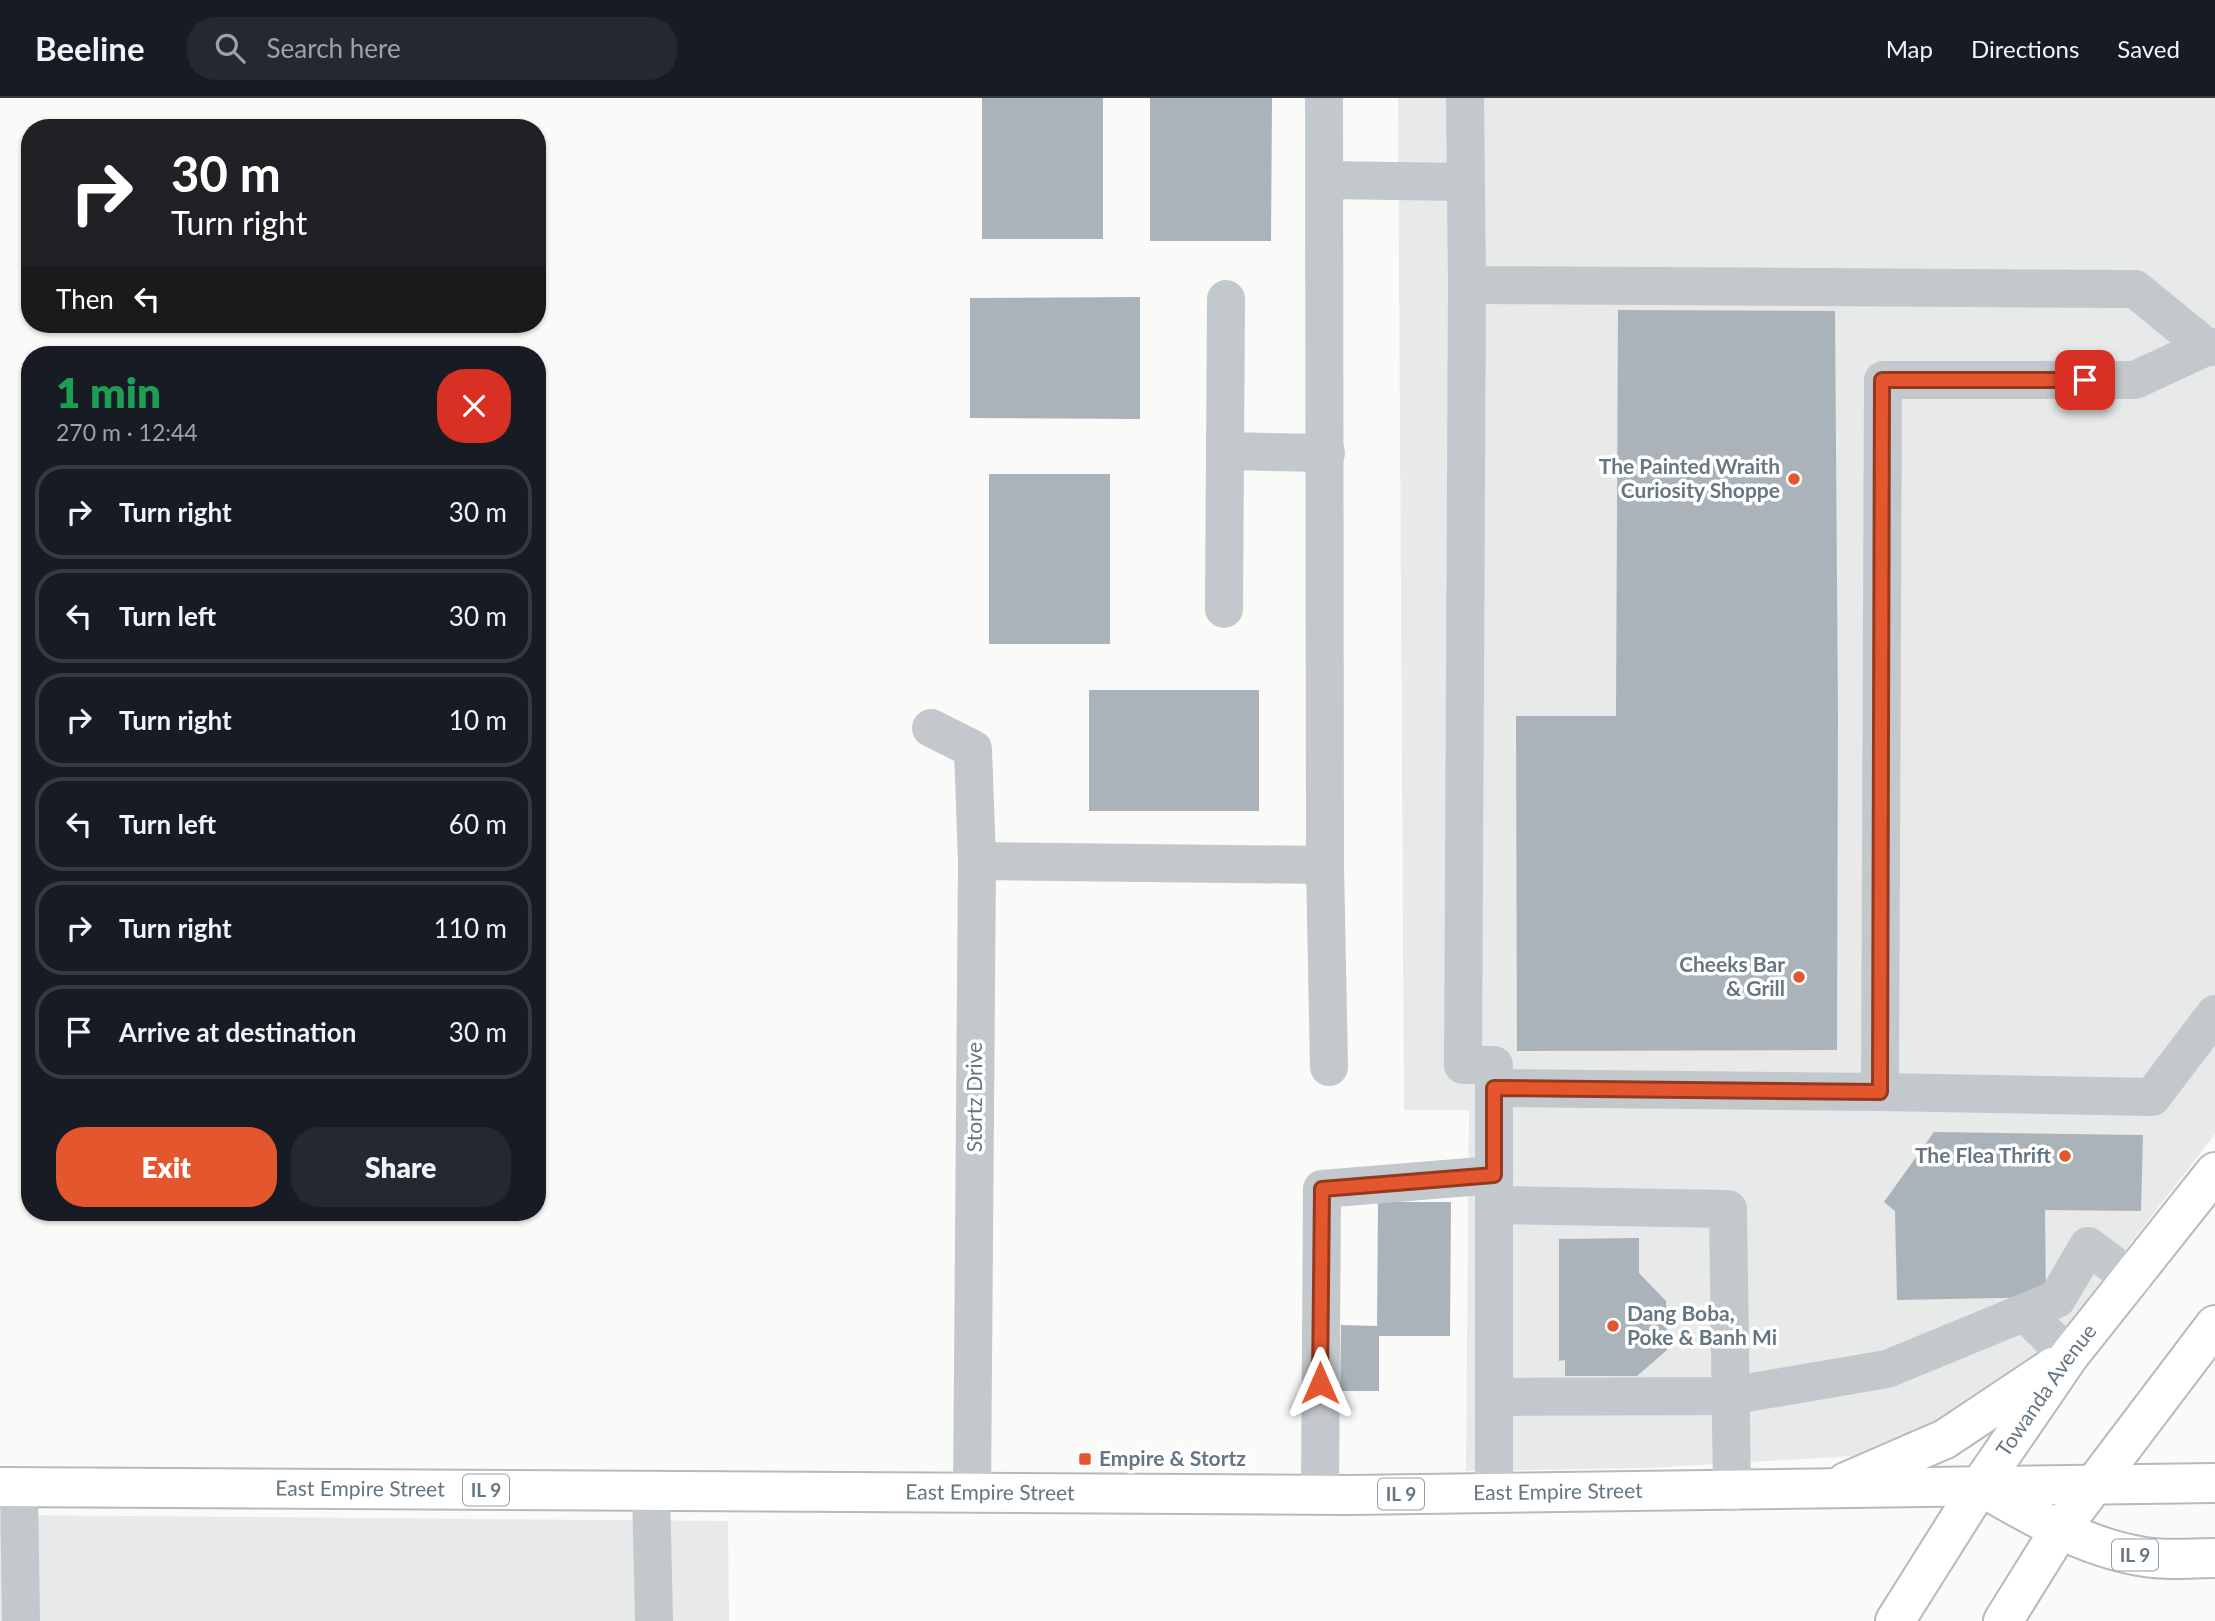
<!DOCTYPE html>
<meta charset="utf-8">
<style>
body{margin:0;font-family:Lato,sans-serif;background:#242831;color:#f1f3f6;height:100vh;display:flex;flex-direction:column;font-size:26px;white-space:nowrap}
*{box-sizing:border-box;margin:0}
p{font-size:23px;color:#9ea1a6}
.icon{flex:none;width:38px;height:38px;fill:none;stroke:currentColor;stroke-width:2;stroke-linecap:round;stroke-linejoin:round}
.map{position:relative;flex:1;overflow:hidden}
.side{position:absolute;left:21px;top:248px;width:525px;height:875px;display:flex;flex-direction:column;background:#171b24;border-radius:28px;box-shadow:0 2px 5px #0004}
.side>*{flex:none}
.banner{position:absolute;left:21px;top:21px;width:525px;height:214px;border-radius:28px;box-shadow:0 2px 5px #0004;background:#202124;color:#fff;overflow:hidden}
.pin{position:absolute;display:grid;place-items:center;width:60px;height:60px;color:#fff;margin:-30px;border-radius:14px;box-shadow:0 4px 10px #0006}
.me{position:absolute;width:77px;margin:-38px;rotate:0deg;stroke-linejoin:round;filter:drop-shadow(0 0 5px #0008)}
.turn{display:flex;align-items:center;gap:24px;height:147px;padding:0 35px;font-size:32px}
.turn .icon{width:91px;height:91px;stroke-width:2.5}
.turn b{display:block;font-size:49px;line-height:60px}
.then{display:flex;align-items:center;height:66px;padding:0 35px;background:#0003;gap:14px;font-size:26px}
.round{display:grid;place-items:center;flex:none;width:74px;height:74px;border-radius:28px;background:#242831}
.headline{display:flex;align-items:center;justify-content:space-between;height:119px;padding:0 35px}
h1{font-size:42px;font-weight:800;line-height:52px;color:#1e9e55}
.button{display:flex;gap:14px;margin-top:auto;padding:14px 35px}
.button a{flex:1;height:80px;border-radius:28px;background:#e4572e;color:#fff;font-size:28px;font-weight:800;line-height:80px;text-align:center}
.button a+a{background:#242831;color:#f1f3f6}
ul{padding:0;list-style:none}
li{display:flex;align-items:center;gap:21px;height:94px;margin:0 14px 10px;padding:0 21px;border:4px solid #363941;border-radius:28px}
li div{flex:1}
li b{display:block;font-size:26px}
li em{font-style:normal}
header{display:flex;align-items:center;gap:42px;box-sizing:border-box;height:98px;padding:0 35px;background:#171b24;border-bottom:2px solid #363941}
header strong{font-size:33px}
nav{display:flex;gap:38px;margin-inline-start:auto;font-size:24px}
.search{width:490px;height:63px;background:#242831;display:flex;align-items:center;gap:18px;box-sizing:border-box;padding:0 24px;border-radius:28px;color:#9ea1a6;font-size:26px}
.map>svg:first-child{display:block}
.built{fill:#e8e9e9}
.building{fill:#aab3b9}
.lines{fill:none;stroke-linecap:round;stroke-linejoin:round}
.major-casing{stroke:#b5babe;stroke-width:42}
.minor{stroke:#c3c8cc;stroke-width:38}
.major{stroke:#fff;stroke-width:38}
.route-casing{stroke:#94391e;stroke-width:18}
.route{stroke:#e4572e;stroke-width:12}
.poi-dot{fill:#e4572e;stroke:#fff;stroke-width:2.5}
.labels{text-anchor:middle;stroke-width:7;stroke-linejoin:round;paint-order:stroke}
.shield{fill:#fff;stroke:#939fa8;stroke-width:2}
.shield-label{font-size:19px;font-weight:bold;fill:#657683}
.poi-label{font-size:21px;font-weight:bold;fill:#657683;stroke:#fff;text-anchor:end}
.street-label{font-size:21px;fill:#657683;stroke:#fff}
</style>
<header>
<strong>Beeline</strong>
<div class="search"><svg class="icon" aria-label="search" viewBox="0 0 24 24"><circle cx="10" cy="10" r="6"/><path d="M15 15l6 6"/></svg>Search here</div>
<nav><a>Map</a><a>Directions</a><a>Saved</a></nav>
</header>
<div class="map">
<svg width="2215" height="1523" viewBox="0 0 2215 1523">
<rect width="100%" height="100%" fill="#fafaf8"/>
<g class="built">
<polygon points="1398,0 2215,0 2215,1036 2076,1216 2034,1263 1930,1329 1854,1358 1648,1370 1466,1373 1469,1012 1404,1012"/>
<polygon points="0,1417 728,1423 729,1523 0,1523"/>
</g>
<g class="building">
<rect x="982" y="0" width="121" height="141"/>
<polygon points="1150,0 1272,0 1271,143 1150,143"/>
<polygon points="1140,199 1140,321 970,320 970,200"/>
<polygon points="1618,212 1835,213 1838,617 1837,952 1517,953 1516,618 1616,618"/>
<rect x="989" y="376" width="121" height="170"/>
<rect x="1089" y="592" width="170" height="121"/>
<polygon points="1934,1034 2143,1037 2141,1113 2045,1112 2046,1199 1897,1202 1895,1113 1884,1104"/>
<polygon points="1378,1104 1451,1104 1450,1238 1379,1238 1379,1293 1340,1293 1341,1227 1377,1228"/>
<polygon points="1639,1140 1639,1175 1666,1203 1667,1252 1637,1278 1565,1278 1565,1262 1559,1263 1559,1141"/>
</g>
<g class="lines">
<defs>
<g id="major">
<polyline points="1846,1384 1945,1341 2053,1269"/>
<path id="s1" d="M0 1389 1350 1397 2215 1385"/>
<path d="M1982 1389C2032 1418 2082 1448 2139 1458 2163 1463 2191 1460 2215 1460"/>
<path id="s2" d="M1895 1523 1980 1388 2069 1258 2215 1074"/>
<polyline points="2003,1523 2059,1433 2215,1227"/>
</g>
</defs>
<use href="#major" class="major-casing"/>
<g class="minor">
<polyline points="1465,0 1467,187 2135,191 2206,249 2215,249"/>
<polyline points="1325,82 1465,84"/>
<polyline points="1467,187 1463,967 1494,967 1494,1395"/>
<polyline points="1225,353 1226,201"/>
<polyline points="1224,511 1225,353 1326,355"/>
<polyline points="931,630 973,651 977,763 972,1395"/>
<polyline points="977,763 1325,767 1324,0"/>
<polyline points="1325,767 1329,969"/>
<polyline points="1494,990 1880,994 1883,282 2135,282 2206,249"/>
<polyline points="1880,994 2152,999 2215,916"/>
<polyline points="1494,1107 1728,1111 1732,1394"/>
<polyline points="2025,1215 2069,1258"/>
<polyline points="1494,1299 1729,1298 1887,1271 2057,1201 2088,1148 2132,1181"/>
<polyline points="19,1389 21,1523"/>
<polyline points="651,1392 654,1523"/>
<polyline points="1320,1396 1322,1091 1494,1077"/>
</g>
<use href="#major" class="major"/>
</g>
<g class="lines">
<defs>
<polyline id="route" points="1320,1285 1322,1091 1494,1077 1494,990 1880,994 1882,282 2085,282"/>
</defs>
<use href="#route" class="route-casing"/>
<use href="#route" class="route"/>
</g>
<g class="poi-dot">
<circle cx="1794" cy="381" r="7"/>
<circle cx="1799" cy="879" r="7"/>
<circle cx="2065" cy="1058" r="7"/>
<circle cx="1613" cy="1228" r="7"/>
<rect x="1078" y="1354" width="14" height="14" rx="3.5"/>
</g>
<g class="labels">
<g class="shield">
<rect x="463" y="1376.5" width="46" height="31" rx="5"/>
<rect x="1378" y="1380.5" width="46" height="31" rx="5"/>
<rect x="2112" y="1441.5" width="46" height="31" rx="5"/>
</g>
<g class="shield-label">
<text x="486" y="1399">IL 9</text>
<text x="1401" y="1403">IL 9</text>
<text x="2135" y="1464">IL 9</text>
</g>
<g class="poi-label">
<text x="1780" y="376">The Painted Wraith<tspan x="1780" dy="24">Curiosity Shoppe</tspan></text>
<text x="1785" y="874">Cheeks Bar<tspan x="1785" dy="24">&amp; Grill</tspan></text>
<text x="2051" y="1065">The Flea Thrift</text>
<text x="1627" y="1223" text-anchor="start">Dang Boba,<tspan x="1627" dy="24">Poke &amp; Banh Mi</tspan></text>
<text x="1099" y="1368" text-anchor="start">Empire &amp; Stortz</text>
</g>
<g class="street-label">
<text transform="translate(975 999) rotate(-90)" y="7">Stortz Drive</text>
<text dy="7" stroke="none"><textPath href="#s2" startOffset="276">Towanda Avenue</textPath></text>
<text dy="7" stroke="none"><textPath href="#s1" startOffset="360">East Empire Street</textPath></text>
<text dy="7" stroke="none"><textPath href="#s1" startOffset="990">East Empire Street</textPath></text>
<text dy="7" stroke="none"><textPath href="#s1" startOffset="1558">East Empire Street</textPath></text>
</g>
</g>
</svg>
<div class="pin" style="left:2085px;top:282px;background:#d93025"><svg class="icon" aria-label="arrive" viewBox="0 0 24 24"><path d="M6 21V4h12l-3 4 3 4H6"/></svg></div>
<svg class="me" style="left:1320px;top:1285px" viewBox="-20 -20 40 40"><path d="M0-17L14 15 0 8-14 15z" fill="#e4572e" stroke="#fff" stroke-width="4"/></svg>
<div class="banner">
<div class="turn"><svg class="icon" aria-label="right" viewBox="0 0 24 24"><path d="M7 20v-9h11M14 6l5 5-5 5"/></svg><div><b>30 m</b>Turn right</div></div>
<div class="then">Then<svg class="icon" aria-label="left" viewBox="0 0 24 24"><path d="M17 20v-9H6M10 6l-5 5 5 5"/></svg></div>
</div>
<section class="side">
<div class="headline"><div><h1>1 min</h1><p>270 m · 12:44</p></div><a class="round" style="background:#d93025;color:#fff"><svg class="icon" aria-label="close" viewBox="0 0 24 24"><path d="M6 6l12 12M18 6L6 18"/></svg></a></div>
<ul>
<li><svg class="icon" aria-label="right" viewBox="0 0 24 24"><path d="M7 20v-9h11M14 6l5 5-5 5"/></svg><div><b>Turn right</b></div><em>30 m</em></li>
<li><svg class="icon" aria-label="left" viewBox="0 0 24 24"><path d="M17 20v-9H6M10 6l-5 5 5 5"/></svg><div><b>Turn left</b></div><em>30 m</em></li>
<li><svg class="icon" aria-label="right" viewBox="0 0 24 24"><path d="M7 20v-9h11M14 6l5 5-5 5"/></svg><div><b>Turn right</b></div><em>10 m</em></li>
<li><svg class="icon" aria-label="left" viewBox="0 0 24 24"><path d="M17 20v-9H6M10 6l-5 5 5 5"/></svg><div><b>Turn left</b></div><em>60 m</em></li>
<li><svg class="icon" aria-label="right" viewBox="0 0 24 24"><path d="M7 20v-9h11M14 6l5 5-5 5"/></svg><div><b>Turn right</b></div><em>110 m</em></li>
<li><svg class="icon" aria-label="arrive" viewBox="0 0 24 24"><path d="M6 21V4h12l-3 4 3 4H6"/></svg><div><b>Arrive at destination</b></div><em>30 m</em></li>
</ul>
<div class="button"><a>Exit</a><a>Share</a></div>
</section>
</div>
